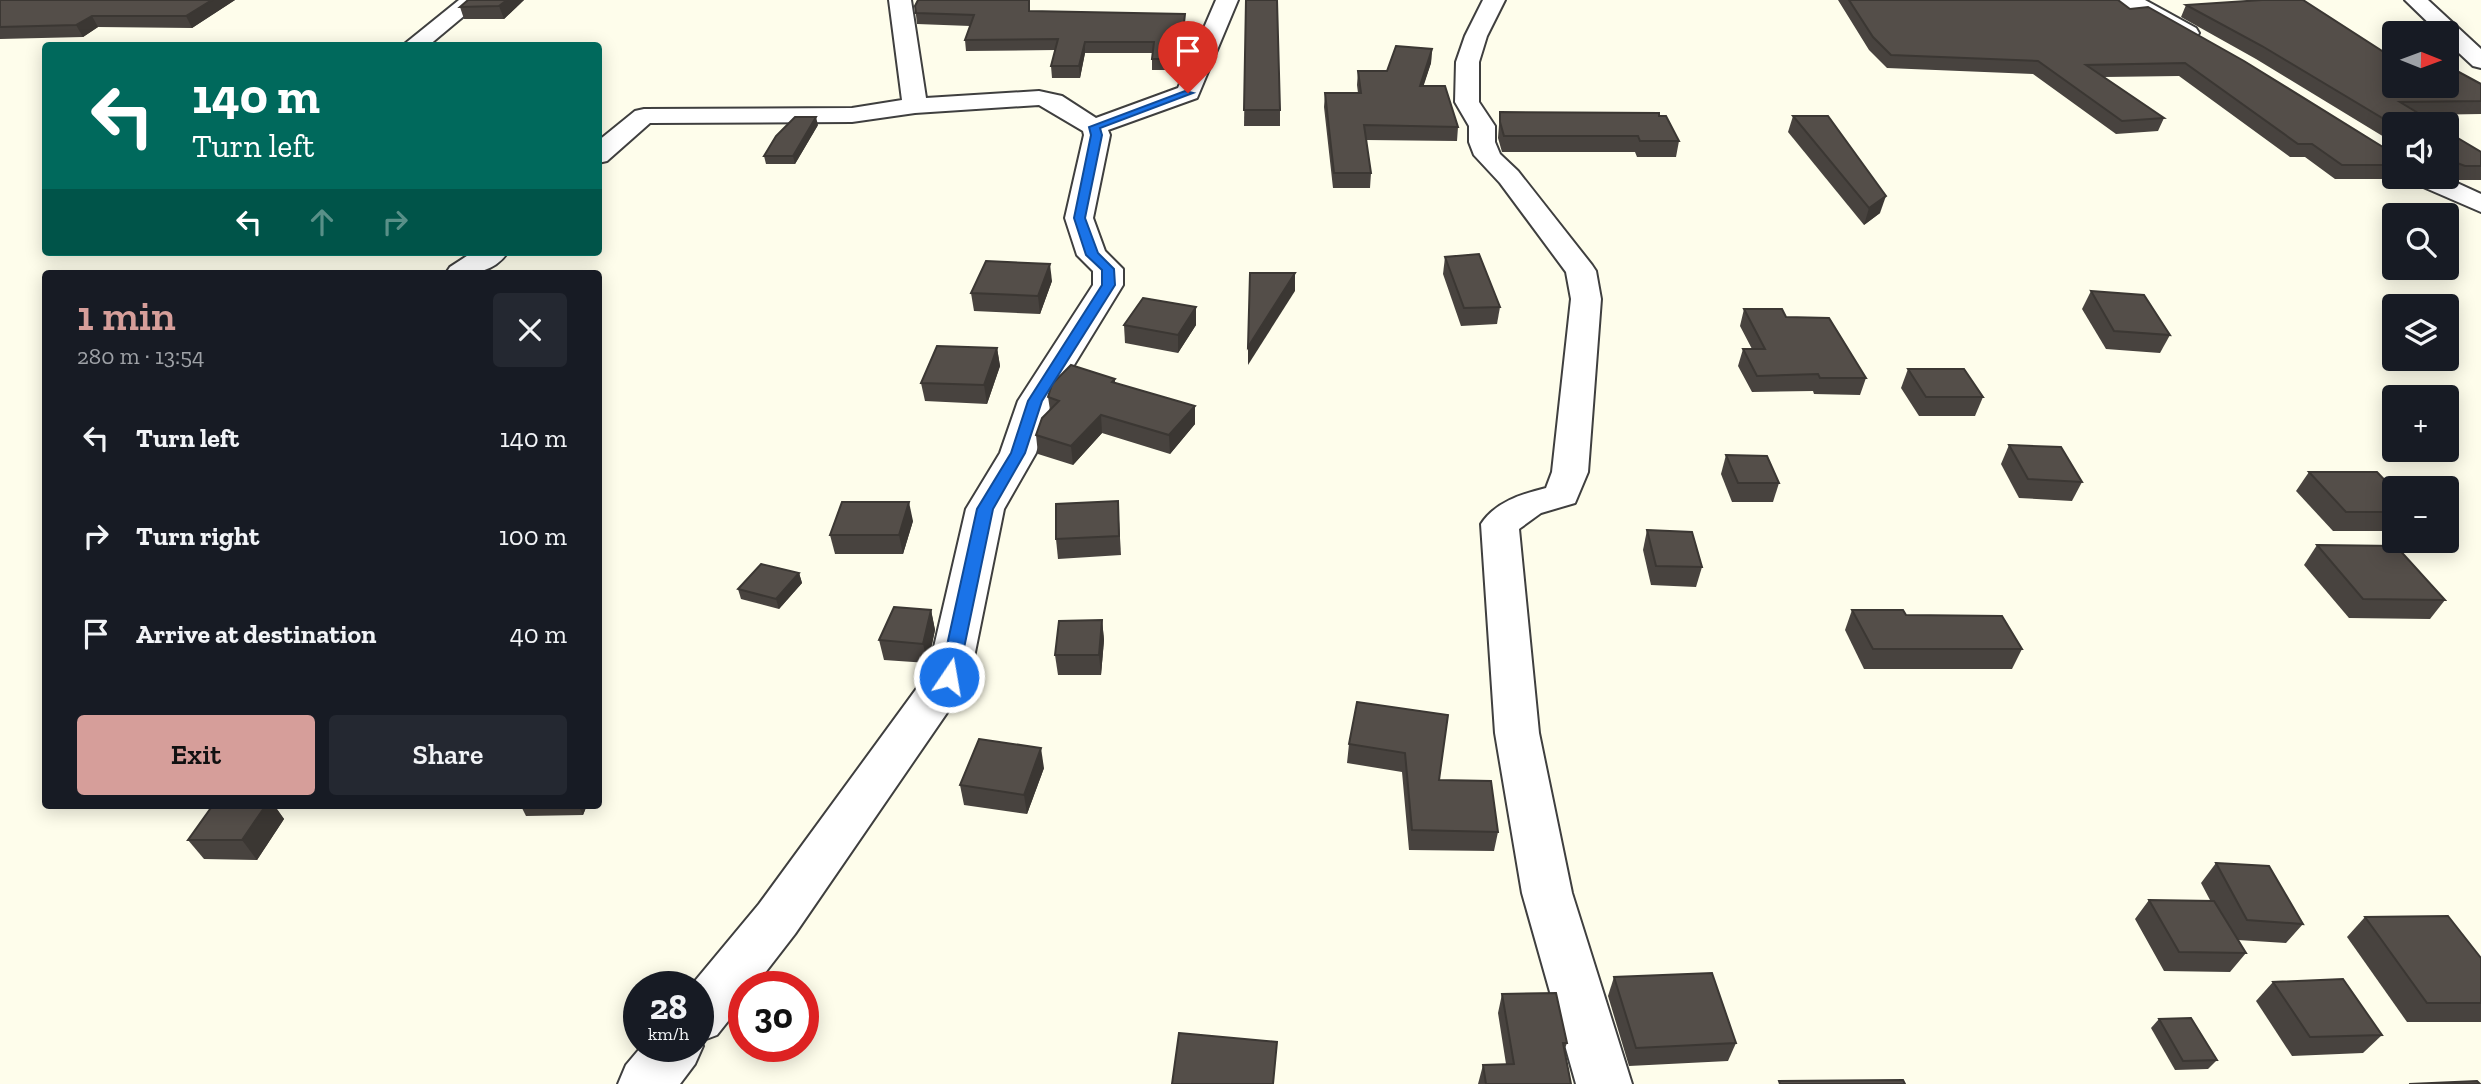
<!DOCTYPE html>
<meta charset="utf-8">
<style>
body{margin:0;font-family:"Zilla Slab",serif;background:#242831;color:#f1f3f6;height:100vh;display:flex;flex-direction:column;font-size:26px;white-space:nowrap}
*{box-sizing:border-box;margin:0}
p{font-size:23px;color:#9ea1a6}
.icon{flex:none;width:38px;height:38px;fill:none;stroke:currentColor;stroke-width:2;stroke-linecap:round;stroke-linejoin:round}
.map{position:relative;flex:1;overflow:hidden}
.side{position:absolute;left:42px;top:270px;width:560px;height:539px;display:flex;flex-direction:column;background:#171b24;border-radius:7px;box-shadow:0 4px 18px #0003}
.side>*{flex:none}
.hud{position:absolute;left:42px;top:42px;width:560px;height:214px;border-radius:7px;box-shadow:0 4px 18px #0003;background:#00695c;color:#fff;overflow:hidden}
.needle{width:46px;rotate:91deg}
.tools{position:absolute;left:2382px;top:21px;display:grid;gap:14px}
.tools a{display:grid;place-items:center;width:77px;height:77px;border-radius:7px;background:#171b24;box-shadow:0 4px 18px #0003;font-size:35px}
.speed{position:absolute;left:623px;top:971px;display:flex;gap:14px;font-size:35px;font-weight:700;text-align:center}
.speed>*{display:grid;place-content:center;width:91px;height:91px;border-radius:50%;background:#171b24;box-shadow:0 4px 18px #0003;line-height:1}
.speed small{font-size:18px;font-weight:400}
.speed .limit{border:10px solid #d22;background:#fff;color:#111}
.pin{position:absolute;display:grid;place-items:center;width:60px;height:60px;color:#fff;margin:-72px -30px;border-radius:50% 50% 50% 0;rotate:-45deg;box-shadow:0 0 7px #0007}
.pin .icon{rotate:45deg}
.me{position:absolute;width:77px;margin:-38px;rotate:12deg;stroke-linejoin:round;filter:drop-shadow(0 0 5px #0008)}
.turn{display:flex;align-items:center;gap:24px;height:147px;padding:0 35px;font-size:32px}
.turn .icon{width:91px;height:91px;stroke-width:2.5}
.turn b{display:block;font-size:49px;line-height:60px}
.lanes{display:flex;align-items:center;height:66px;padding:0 35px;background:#0003;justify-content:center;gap:35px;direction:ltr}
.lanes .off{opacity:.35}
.round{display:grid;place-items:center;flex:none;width:74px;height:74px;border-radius:7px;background:#242831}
.head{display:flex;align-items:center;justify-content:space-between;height:119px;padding:0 35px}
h1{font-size:42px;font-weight:600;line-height:52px;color:#d69e9a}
.primary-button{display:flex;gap:14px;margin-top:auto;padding:14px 35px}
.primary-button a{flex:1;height:80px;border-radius:7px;background:#d69e9a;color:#111;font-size:28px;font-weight:600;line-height:80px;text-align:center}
.primary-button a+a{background:#242831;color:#f1f3f6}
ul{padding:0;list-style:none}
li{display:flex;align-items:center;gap:21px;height:98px;padding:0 35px}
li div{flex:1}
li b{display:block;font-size:26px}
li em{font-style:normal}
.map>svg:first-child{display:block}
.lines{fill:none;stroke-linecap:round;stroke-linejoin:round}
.minor-casing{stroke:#3f3f3f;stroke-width:4}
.minor{fill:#fff;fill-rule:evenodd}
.wall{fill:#48433f}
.shaded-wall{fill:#3b3733}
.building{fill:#544e49;stroke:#3b3733;stroke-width:2}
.route{fill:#1a73e8;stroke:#114b97;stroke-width:2}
</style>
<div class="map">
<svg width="2481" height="1084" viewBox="0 0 2481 1084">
<rect width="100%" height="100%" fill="#fefdeb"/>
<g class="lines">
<defs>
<g id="minor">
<polygon points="459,0 483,0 428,46 402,46"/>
<polygon points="889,0 911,0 926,98 1039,91 1062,96 1096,118 1178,88 1216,0 1238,0 1197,98 1108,130 1110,135 1093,218 1105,251 1123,269 1123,285 1052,401 1036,453 1004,509 970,677 964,688 795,934 754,987 744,987 744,1001 717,1035 701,1041 703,1046 695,1064 680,1084 618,1084 626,1065 642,1046 698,1046 698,987 690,987 759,904 928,673 966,509 1000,453 1018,401 1093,285 1093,271 1077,255 1065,218 1084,135 1083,131 1039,105 915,113 852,122 650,123 607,161 598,163 598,141 635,111 644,109 852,108 902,100"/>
<path d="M1483 0H1505L1487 36 1479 62V102L1495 126V142L1500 154 1518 171 1592 265 1596 271 1601 299 1588 472 1575 503 1541 513 1519 529 1539 733 1572 893 1632 1084H1576L1522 893 1495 733 1481 524C1495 502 1522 494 1546 488L1552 472 1571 299 1566 272 1500 183 1474 155 1469 142V126L1455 102 1456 62 1465 36Z"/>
<polygon points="2118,0 2145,0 2196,28 2199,33 2196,38 2180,38 2122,4"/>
<polygon points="2405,0 2428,0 2481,49 2481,68 2473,66 2446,41 2446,33 2439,33"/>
<polygon points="2410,177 2444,177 2481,194 2481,212 2414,183"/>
<path d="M473 252H508C492 275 471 273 446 273L450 267Z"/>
</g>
</defs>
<use href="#minor" class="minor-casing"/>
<use href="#minor" class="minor"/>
</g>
<g class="wall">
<polygon points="0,0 235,0 192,28 98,27 83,37 0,39"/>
<polygon points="468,0 524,0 504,19 464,19 460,7"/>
<polygon points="918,0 1030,0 1030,11 1185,24 1181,70 1152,70 1152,53 1085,53 1080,78 1052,78 1051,66 1055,50 966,51 965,40 970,26 917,24 915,6"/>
<polygon points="1246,0 1280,110 1280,126 1244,126"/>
<polygon points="1838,0 2118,0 2130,9 2391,152 2394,152 2394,177 2410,177 2408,179 2335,179 2305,157 2290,157 2179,76 2104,77 2164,118 2158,131 2116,134 2033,74 1887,68 1869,50"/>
<polygon points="2186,5 2390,56 2481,84 2481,114 2421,115 2394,124 2394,143 2256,59 2181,17"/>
<polygon points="1432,49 1431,63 1423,86 1458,127 1457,141 1366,140 1371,173 1370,188 1333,188 1324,107 1325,93 1358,93 1357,85 1358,71 1387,71"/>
<polygon points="1500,112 1659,116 1679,141 1676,157 1637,157 1635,152 1502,152 1498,138"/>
<polygon points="1793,116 1880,213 1864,225 1788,132"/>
<polygon points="818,125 795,164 766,164 764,156"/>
<polygon points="2446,131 2481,152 2481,180 2456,180 2446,175"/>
<polygon points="1445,257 1500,307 1497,324 1461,326 1443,274"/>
<polygon points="1052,281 1040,314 974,311 971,293"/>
<polygon points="2091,291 2170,335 2160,353 2106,349 2082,309"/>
<polygon points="1744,309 1786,317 1866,378 1860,395 1814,394 1813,391 1752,392 1738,366 1743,349 1752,349 1740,326"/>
<polygon points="1124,325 1196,325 1178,353 1125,343"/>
<polygon points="997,348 1000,366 987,404 925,401 921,383"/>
<polygon points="1908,369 1983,397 1975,416 1919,416 1901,388"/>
<polygon points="1115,379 1115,383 1195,406 1195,424 1170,454 1102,433 1073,465 1038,454 1036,435 1050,410 1048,397"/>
<polygon points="2009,445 2082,482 2072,501 2019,498 2001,464"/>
<polygon points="1726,455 1779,483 1773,502 1732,502 1721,474"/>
<polygon points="2309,472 2394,490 2394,531 2333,531 2296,491"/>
<polygon points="1119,520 1121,555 1058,559 1056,539"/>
<polygon points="913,521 903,554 835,554 830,535"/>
<polygon points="1647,530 1702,567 1696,587 1651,585 1643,550"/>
<polygon points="2317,545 2445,600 2430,619 2349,618 2304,565"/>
<polygon points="799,573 802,583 779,609 741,599 738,589"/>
<polygon points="931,610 935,630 928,663 884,660 879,640"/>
<polygon points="1852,610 1906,615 2022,649 2012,669 1864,669 1845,630"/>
<polygon points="1102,620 1104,640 1101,675 1058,675 1055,655"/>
<polygon points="1357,702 1439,780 1498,832 1494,851 1409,850 1402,772 1347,763 1349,744"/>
<polygon points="1044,768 1027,814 964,805 960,785"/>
<polygon points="213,805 274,805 284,819 257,860 204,859 188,840"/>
<polygon points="522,805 587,805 583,815 526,816 521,806"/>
<polygon points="2216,863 2303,924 2286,943 2238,940 2246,953 2230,972 2164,971 2135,919 2149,900 2210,900 2201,883"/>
<polygon points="2365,917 2481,958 2481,1022 2407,1022 2347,937"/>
<polygon points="1614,977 1736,1043 1728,1061 1629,1066 1608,996"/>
<polygon points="2273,982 2382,1035 2363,1053 2292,1056 2256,1001"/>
<polygon points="1502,994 1567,1043 1564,1051 1571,1084 1478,1084 1483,1065 1506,1064 1498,1013"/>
<polygon points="2159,1019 2217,1060 2208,1069 2175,1070 2151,1028"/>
</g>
<g class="shaded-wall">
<polygon points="212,0 235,0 192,28 186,16"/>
<polygon points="507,0 524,0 504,19 499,6"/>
<polygon points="1185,14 1185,24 1181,70 1180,59"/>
<polygon points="92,16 98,27 83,37 76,25"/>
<polygon points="1085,42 1085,53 1080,78 1079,66"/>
<polygon points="1432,49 1431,63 1419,100 1420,86"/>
<polygon points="816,117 818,125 795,164 793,156"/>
<polygon points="1886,196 1880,213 1864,225 1869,208"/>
<polygon points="1050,264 1052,281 1040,314 1038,296"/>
<polygon points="1295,273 1295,291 1248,365 1248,347"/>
<polygon points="1196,307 1196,325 1178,353 1178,335"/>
<polygon points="997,348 1000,366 987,404 984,385"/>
<polygon points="1195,406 1195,424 1170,454 1169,435"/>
<polygon points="1101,415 1102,433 1073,465 1071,446"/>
<polygon points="909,502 913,521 903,554 899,535"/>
<polygon points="799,573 802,583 779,609 776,599"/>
<polygon points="931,610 935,630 928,663 923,644"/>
<polygon points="1102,620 1104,640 1101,675 1099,655"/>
<polygon points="1041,748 1044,768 1027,814 1024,795"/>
<polygon points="266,805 274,805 284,819 257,860 242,840"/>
<polygon points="578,805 587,805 583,815"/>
</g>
<g class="building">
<polygon points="0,0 212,0 186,16 92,16 76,25 0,27"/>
<polygon points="468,0 507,0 499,6 460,7"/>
<polygon points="918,0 1029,0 1029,11 1185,14 1180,59 1152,59 1154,42 1085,42 1079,66 1051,66 1058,39 965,40 974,15 916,13 915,6"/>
<polygon points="1246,0 1277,0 1280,110 1244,110"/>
<polygon points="1849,0 2118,0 2130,9 2148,7 2244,61 2391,152 2394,152 2394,165 2342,165 2312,144 2298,144 2185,63 2086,65 2164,118 2122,121 2038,61 1891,55 1873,37"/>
<polygon points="2262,0 2303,0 2390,56 2394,56 2394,86 2446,86 2446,65 2481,84 2481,101 2400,102 2436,124 2394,125 2262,46 2186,5"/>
<polygon points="1396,46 1432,49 1420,86 1445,86 1458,127 1364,125 1371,173 1334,173 1325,93 1361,93 1358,71 1387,71"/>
<polygon points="1500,112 1659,113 1659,116 1666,116 1679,141 1640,141 1638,136 1504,136 1500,122"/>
<polygon points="1793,116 1828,116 1886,196 1869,208"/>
<polygon points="795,117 816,117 793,156 764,156 776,136"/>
<polygon points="2446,131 2481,152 2481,166 2465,166 2452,161 2446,161"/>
<polygon points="1479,254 1500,307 1464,308 1445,257"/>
<polygon points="986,261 1050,264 1038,296 971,293"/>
<polygon points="1250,273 1295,273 1248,347"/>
<polygon points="2091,291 2144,295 2170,335 2114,331"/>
<polygon points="1143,298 1196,307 1178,335 1124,325"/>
<polygon points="1744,309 1782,309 1786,317 1829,318 1866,378 1820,378 1818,374 1757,376 1743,349 1765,349"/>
<polygon points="937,346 997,348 984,385 921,383"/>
<polygon points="1071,365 1115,379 1112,382 1195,406 1169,435 1101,415 1071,446 1036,435 1042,418 1059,401 1048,397 1052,384"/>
<polygon points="1908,369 1964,369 1983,397 1926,397"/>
<polygon points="2009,445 2061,447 2082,482 2028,479"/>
<polygon points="1726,455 1767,456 1779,483 1738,483"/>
<polygon points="2309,472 2377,472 2394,490 2394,512 2346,512"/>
<polygon points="1118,501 1119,536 1056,539 1056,504"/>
<polygon points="842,502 909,502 899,535 830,535"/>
<polygon points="1647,530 1692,532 1702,567 1656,566"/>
<polygon points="2317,545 2396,546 2445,600 2363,599"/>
<polygon points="761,564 799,573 776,599 738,589"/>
<polygon points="894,607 931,610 923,644 879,640"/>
<polygon points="1852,610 1903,610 1906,615 2002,616 2022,649 1873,649"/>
<polygon points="1102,620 1099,655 1055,655 1059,621"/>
<polygon points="1357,702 1448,715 1439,780 1491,781 1498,832 1412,830 1405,753 1349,744"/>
<polygon points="979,739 1041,748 1024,795 960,785"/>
<polygon points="213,805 266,805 242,840 188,840"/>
<polygon points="522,805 578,805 521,806"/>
<polygon points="2216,863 2269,866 2303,924 2247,920"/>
<polygon points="2149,900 2214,901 2246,953 2179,952"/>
<polygon points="2448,916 2481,958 2481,1003 2427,1003 2365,917"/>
<polygon points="1712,973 1736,1043 1636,1048 1614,977"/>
<polygon points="2343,979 2382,1035 2310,1037 2273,982"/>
<polygon points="1556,993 1567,1043 1563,1043 1571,1084 1486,1084 1483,1065 1514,1064 1502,994"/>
<polygon points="2191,1018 2217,1060 2183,1061 2159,1019"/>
<polygon points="1179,1033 1277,1042 1273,1084 1172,1084"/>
<polygon points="1903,1080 1905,1084 1780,1084 1779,1081"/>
<polygon points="2477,1081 2480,1084 2409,1084"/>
</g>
<polygon class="route" points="1185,91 1193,93 1100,128 1102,135 1085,218 1098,253 1114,269 1115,285 1042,401 1025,453 993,509 958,677 955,682 942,682 940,677 977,509 1011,453 1028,401 1102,285 1102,270 1086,255 1074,218 1091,135 1089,127"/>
</svg>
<div class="tools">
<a><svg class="needle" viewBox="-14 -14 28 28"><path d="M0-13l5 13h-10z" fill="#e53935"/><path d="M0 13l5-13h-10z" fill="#9ea1a6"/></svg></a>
<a><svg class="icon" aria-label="sound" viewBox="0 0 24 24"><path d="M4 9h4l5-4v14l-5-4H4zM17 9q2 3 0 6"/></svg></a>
<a><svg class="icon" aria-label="search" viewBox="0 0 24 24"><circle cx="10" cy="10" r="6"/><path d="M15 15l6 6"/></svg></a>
<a><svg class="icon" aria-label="layers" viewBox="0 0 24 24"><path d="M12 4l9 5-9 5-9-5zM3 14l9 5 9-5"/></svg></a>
<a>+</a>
<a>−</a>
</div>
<div class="speed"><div>28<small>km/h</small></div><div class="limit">30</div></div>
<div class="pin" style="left:1188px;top:93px;background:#d93025"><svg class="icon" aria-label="arrive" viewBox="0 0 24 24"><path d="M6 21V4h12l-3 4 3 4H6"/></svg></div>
<svg class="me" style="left:949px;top:677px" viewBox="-20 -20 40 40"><circle r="17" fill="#1a73e8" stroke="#fff" stroke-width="3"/><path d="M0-11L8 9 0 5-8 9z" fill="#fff"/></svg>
<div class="hud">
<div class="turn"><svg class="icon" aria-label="left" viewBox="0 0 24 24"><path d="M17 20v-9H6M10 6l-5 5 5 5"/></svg><div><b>140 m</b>Turn left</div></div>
<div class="lanes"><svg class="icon" aria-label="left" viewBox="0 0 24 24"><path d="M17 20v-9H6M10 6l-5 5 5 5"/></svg><svg class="icon off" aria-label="ahead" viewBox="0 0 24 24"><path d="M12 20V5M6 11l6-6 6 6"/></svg><svg class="icon off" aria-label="right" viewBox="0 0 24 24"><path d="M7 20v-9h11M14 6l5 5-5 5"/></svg></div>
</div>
<section class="side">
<div class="head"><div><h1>1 min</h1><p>280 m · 13:54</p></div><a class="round"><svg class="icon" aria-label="close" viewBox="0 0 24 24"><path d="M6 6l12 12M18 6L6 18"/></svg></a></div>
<ul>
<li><svg class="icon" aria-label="left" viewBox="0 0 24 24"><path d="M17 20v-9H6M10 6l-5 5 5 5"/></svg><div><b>Turn left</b></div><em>140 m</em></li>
<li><svg class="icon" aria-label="right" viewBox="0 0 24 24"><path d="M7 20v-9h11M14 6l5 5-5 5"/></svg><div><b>Turn right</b></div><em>100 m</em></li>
<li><svg class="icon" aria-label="arrive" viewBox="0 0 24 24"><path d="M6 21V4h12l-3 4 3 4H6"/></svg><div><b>Arrive at destination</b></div><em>40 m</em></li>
</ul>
<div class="primary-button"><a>Exit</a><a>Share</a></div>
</section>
</div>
